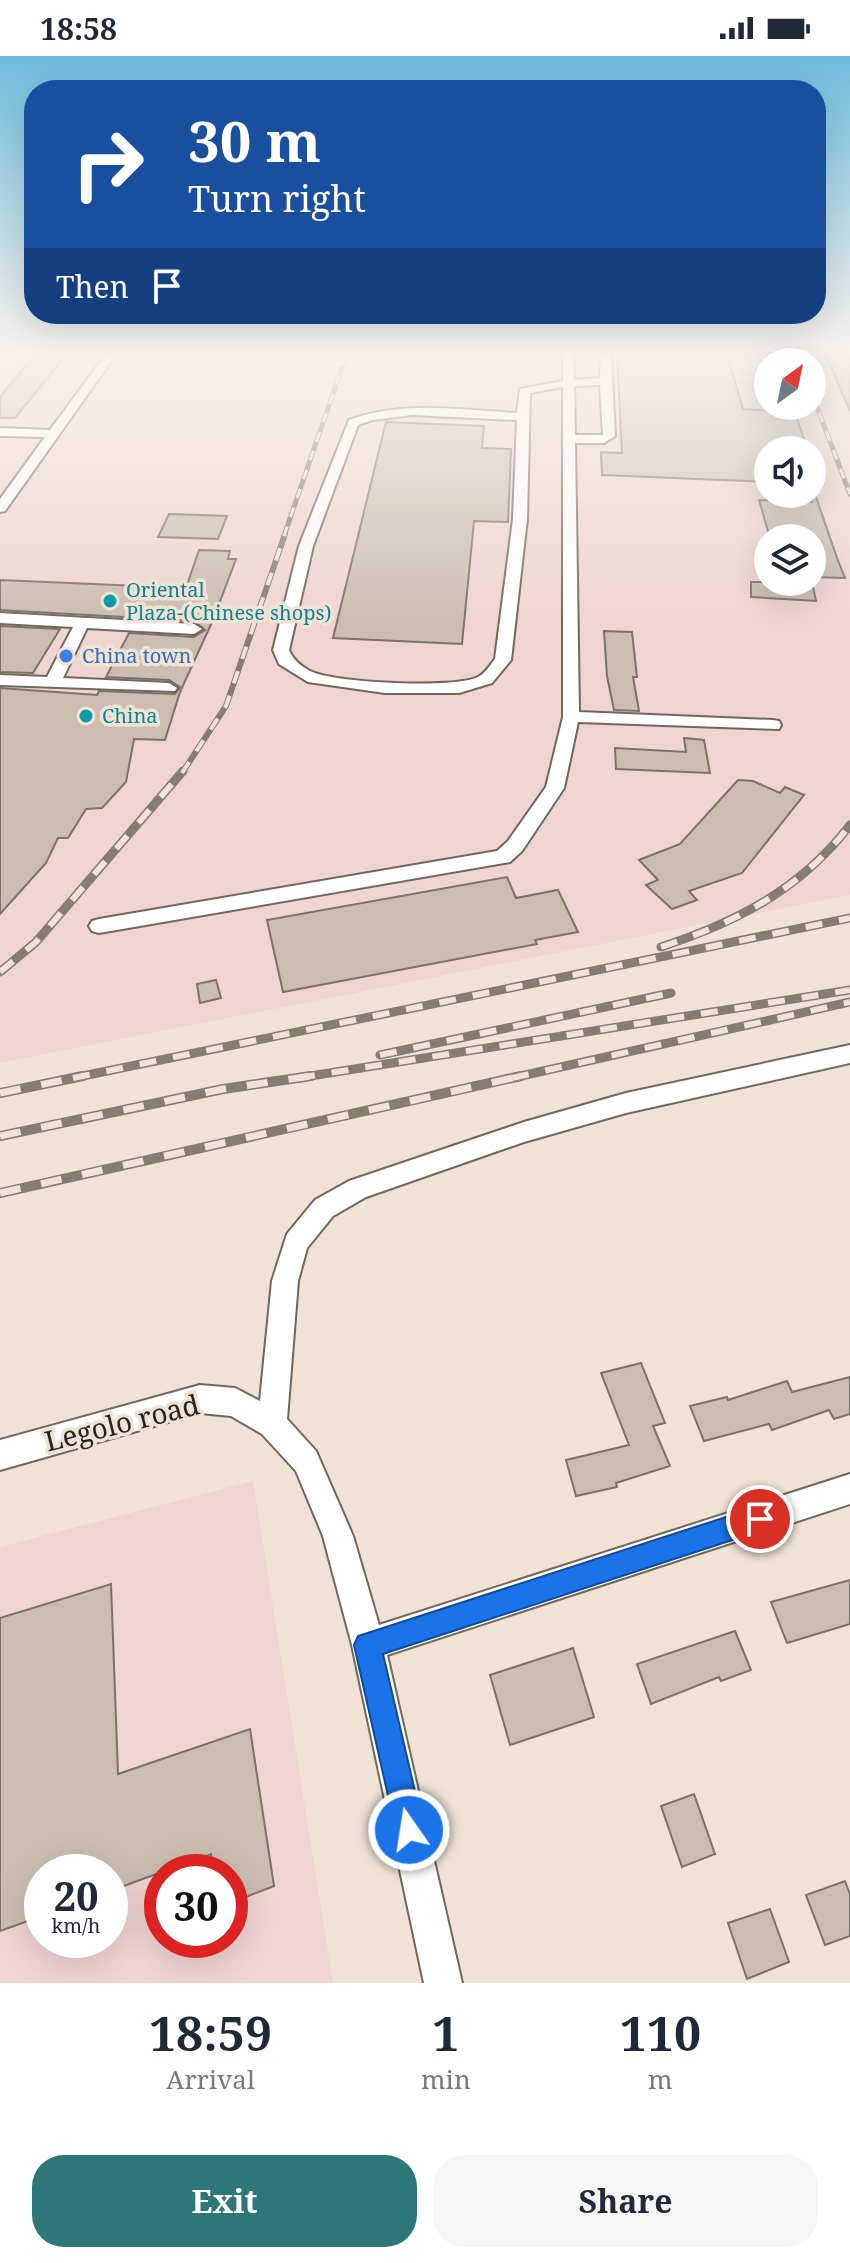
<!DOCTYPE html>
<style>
body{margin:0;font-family:"Noto Serif",serif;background:#f6f6f7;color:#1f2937;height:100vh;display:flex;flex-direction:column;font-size:30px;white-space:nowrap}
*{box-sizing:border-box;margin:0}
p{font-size:26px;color:#747a83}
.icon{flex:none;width:44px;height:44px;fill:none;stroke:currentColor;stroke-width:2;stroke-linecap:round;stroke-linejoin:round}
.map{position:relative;height:1927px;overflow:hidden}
.side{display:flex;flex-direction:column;background:#fff;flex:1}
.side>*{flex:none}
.banner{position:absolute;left:24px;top:24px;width:802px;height:244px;border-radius:32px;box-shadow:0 8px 32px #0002;background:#1a4fa0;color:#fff;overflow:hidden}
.needle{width:52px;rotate:33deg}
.fabs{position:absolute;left:754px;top:292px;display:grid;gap:16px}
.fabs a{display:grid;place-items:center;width:72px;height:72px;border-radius:50%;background:#fff;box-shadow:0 8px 32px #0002;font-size:40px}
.speed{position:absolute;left:24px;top:1798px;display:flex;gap:16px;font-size:40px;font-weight:700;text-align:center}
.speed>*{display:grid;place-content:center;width:104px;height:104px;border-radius:50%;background:#fff;box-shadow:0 8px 32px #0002;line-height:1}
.speed small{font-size:20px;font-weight:400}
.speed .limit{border:12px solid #d22;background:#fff;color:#111}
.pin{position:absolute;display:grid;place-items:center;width:68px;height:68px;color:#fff;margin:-34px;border:4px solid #fff;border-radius:50%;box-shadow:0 2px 8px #0007}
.me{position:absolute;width:88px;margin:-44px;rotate:347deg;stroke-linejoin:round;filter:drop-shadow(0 0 6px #0008)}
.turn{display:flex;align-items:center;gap:28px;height:168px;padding:0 32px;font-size:36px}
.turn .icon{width:104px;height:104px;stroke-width:2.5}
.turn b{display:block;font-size:56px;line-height:68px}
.then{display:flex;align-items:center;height:76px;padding:0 32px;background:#0003;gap:16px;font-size:30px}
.eta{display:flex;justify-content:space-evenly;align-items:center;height:136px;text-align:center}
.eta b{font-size:48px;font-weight:700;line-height:56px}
.primary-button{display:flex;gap:16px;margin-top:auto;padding:16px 32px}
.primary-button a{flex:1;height:92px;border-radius:32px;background:#2d7779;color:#fff;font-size:32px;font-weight:700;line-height:92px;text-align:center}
.primary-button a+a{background:#f6f6f7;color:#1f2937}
.status{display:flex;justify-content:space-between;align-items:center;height:56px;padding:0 40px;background:#fff;direction:ltr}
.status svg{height:22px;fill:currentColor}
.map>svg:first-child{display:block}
.industrial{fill:#efd4d2;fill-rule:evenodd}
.building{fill:#cbbeb1;stroke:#7d7267;stroke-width:2}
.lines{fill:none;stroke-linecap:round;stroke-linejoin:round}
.minor-casing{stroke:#72675b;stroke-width:4}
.minor{fill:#fff;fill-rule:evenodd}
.rail-far3-casing{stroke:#857c74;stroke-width:5}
.rail-far2-casing{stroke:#857c74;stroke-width:6}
.rail-far1-casing{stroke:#857c74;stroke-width:9}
.rail-casing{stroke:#857c74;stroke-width:10}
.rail-far3{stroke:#f0e3d6;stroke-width:3;stroke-dasharray:10;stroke-linecap:butt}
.rail-far2{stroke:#f0e3d6;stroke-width:4;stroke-dasharray:13;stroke-linecap:butt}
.rail-far1{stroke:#f0e3d6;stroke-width:6;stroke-dasharray:17;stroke-linecap:butt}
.rail{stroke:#f0e3d6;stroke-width:7;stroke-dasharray:21;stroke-linecap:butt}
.route{fill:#1a73e8;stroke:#114b97;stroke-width:2}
.culture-dot{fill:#0f9aa8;stroke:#f0e3d6;stroke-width:3}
.shop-dot{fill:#3f7fe0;stroke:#f0e3d6;stroke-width:3}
.labels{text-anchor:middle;stroke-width:7;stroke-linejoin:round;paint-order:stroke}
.far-culture-label{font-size:20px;fill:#0d838f;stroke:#f0e3d6;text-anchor:start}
.far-shop-label{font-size:20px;fill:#366cbe;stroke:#f0e3d6;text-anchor:start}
.near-street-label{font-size:28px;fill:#28231e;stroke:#f0e3d6}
</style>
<div class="status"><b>18:58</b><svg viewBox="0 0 49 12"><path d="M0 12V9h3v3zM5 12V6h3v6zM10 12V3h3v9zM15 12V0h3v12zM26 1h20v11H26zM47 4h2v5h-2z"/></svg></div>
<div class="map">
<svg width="850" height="1927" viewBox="0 0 850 1927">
<rect width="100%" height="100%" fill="#f0e3d6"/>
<g class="industrial">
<path d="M0 297H850V839L0 1007ZM768 306H812V350H768ZM768 394H812V438H768ZM768 482H812V526H768Z"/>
<path d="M253 1425 333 1927H0V1491ZM42 1816H110V1884H42ZM162 1816H230V1884H162Z"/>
</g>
<g class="building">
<polygon points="36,297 68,297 15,362 0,362 0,341"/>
<polygon points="638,297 727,298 743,353 795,356 806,389 768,389 768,426 602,419 601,396 622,397 617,302 622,302 621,299 639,299"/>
<polygon points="825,297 850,297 850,355"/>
<polygon points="386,366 484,370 482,392 511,393 508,466 474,465 462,588 333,582"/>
<polygon points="815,438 837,502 845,522 812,521 812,482 770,482 759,444 812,446"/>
<polygon points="169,458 227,460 218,483 158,481"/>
<polygon points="199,494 230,495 228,503 236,503 213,564 180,636 165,684 134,683 126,726 102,752 86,753 68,782 58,782 46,807 0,858 0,632 97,639 99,635 175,638 180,631 169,624 106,621 129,577 194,581 205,574 194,565 0,554 0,524 186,532"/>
<polygon points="751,526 812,526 816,545 751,541"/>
<polygon points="0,570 60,573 33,617 0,616"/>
<polygon points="604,575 632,576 637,621 633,621 639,655 614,654 607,620"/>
<polygon points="684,682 704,684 710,717 616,713 615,692 686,696"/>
<polygon points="738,724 753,725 780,737 785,731 804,739 742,817 689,835 697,844 672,853 646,829 658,824 639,804 680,788"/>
<polygon points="507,821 516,842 558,834 578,876 535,884 537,888 283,936 267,864"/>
<polygon points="216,924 221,942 200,947 197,928"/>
<polygon points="641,1307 665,1367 653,1370 670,1410 616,1427 617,1431 576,1440 566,1404 629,1389 601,1317"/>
<polygon points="850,1321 850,1358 834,1363 829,1354 772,1374 769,1368 704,1385 690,1350 727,1341 728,1344 787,1325 792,1336"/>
<polygon points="850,1524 850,1568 787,1587 771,1546"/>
<polygon points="111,1528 118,1718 250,1673 274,1830 230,1847 230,1816 214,1816 211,1798 110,1835 110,1816 42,1816 42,1860 0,1875 0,1562"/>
<polygon points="735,1575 751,1614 721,1625 719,1621 651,1648 637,1608"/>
<polygon points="573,1592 594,1661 510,1689 490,1619"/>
<polygon points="694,1738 715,1798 682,1811 661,1750"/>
<polygon points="845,1825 850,1838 850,1880 825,1889 806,1839"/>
<polygon points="770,1853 789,1906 747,1923 728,1867"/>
</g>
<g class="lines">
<defs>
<g id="minor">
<polygon points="107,297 117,297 5,455 0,456 0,443 45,381 0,380 0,372 50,374"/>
<path d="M563 297H573L574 324 600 322 601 297H611L615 380 604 387H575L579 656 773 664 779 665 781 669 779 673 578 666 564 732 522 795 510 806 99 877 92 875 89 870 92 865 99 863 497 795 508 785 546 731 563 661V331L530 337 527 463 511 604 492 627 459 637H385L308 626 279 608 273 594 299 490 349 364C403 344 461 354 517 357L520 333 563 325ZM600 329 603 379H575L574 330ZM412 359 517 364 513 463 495 603C490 609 485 618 478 621 454 633 334 627 310 615 301 610 293 604 289 594L313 490 358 369 373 364Z"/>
<polygon points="0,557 194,568 202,573 194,578 87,572 63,622 169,627 177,632 175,635 0,629 0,619 47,621 73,571 0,567"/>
<polygon points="850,989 850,1007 626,1057 524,1086 366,1141 333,1160 307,1192 298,1225 287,1363 316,1395 353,1480 379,1569 850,1418 850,1448 387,1599 462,1927 424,1927 352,1589 323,1480 296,1415 262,1378 231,1360 200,1357 0,1414 0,1384 200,1329 235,1332 260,1345 272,1225 287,1178 315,1144 349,1125 524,1066 626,1037"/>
</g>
</defs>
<use href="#minor" class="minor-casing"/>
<use href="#minor" class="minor"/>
<defs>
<g id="rail-far3">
<polyline points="796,297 800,306"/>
<polyline points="812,338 850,438"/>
<polyline points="284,480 347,297"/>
</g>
<polyline id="rail-far2" points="182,717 226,650 285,478"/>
<g id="rail-far1">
<path d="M661 891C737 866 801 833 850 769"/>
<polyline points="0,916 36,886 183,715"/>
<polyline points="380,999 671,937"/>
<polyline points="73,1022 850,862"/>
<polyline points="298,1022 850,934"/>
<polyline points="512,1022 850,946"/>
</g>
<g id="rail">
<polyline points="0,1037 83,1020"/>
<polyline points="0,1080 223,1033 311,1020"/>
<polyline points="0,1137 521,1020"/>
</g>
</defs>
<use href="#rail-far3" class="rail-far3-casing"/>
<use href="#rail-far2" class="rail-far2-casing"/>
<use href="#rail-far1" class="rail-far1-casing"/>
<use href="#rail" class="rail-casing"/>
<use href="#rail-far3" class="rail-far3"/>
<use href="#rail-far2" class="rail-far2"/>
<use href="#rail-far1" class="rail-far1"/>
<use href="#rail" class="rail"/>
</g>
<linearGradient id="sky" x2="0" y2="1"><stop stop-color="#6cbcdc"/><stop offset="0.52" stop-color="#f8f2ed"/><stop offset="1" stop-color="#f8f2ed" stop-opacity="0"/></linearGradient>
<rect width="850" height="567" fill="url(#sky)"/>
<polygon class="route" points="760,1450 769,1454 772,1463 769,1472 760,1475 383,1598 424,1774 419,1784 409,1788 398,1784 354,1589 358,1580"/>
<g class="culture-dot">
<circle cx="110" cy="545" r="8"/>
<circle cx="86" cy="660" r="8"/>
</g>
<circle class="shop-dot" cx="66" cy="600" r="8"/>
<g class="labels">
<g class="far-culture-label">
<text x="126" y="541">Oriental<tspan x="126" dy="23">Plaza-(Chinese shops)</tspan></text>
<text x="102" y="667">China</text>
</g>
<g class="far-shop-label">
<text x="82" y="607">China town</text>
</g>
<g class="near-street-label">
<text transform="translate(122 1367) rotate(-14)" y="10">Legolo road</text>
</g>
</g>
</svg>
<div class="fabs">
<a><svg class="needle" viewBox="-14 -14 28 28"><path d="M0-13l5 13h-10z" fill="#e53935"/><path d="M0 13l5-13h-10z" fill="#747a83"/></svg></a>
<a><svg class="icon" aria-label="sound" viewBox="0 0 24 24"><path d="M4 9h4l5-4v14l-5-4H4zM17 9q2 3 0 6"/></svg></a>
<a><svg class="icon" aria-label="layers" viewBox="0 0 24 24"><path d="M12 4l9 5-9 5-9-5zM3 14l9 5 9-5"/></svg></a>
</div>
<div class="speed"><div>20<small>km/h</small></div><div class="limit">30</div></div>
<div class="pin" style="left:760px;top:1463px;background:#d93025"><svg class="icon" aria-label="arrive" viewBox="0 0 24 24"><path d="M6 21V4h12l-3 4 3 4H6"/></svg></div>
<svg class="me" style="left:409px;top:1774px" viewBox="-20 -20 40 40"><circle r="17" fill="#1a73e8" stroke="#fff" stroke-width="3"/><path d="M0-11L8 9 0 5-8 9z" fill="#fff"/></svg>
<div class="banner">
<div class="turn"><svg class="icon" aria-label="right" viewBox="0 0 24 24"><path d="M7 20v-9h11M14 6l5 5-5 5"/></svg><div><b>30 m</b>Turn right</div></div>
<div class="then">Then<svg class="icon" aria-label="arrive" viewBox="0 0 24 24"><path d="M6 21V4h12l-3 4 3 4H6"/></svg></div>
</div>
</div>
<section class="side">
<div class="eta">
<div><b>18:59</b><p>Arrival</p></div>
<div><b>1</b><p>min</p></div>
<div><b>110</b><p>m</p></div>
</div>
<div class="primary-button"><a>Exit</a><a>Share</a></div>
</section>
